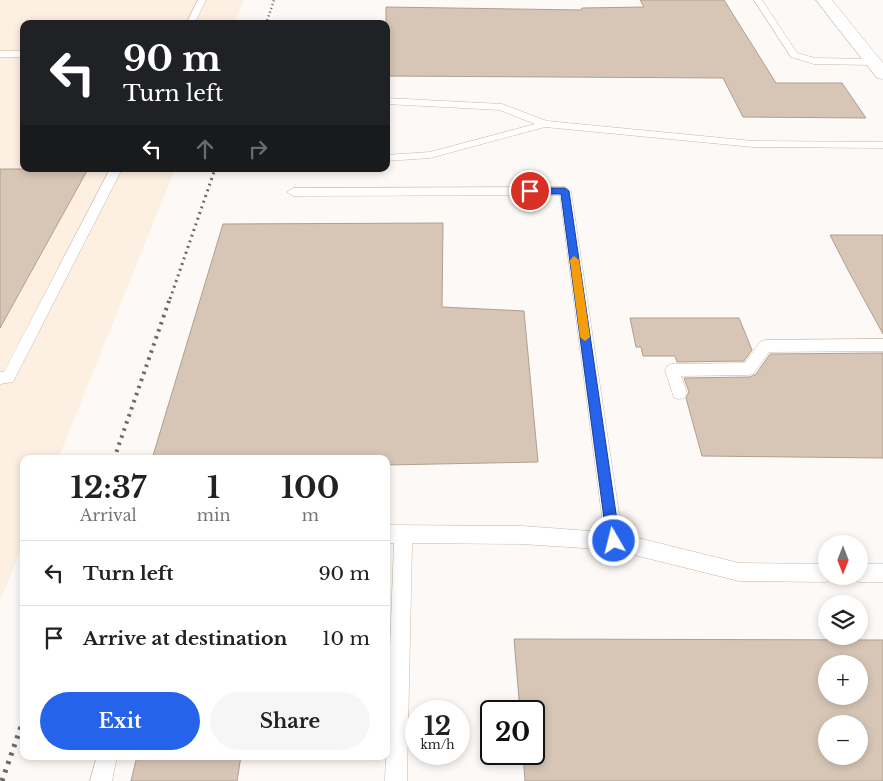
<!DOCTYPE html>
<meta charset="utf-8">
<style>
body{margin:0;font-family:"Libre Baskerville",serif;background:#f6f6f6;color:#222;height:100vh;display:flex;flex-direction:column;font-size:19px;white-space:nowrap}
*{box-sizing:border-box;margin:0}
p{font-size:16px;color:#767676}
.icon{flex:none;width:28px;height:28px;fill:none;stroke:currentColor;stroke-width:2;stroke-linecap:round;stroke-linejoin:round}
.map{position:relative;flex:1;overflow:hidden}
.sheet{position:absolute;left:20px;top:455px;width:370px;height:305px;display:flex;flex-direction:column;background:#fff;border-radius:10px;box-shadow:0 2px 8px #0003}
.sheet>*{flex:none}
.banner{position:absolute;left:20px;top:20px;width:370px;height:152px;border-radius:10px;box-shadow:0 2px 8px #0003;background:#202124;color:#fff;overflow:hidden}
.needle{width:32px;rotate:180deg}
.fabs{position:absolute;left:818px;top:535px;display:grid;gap:10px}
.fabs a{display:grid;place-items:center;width:50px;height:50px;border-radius:50%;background:#fff;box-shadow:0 2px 8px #0003;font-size:25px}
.speed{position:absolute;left:405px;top:700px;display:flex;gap:10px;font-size:25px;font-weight:700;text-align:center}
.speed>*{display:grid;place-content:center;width:65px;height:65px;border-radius:50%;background:#fff;box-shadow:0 2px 8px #0003;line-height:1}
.speed small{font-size:12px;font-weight:400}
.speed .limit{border:2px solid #111;border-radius:8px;background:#fff;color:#111}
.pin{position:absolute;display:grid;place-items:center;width:42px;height:42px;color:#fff;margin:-21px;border:2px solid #fff;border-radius:50%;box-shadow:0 1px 5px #0007}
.me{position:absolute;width:55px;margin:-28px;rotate:352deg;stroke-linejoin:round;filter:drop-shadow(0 0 4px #0008)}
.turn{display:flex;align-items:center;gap:18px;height:105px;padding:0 20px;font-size:22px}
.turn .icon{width:65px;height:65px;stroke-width:2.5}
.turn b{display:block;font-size:35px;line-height:42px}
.lanes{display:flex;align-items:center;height:48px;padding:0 20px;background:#0003;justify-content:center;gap:25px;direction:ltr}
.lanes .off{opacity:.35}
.eta{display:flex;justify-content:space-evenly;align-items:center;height:85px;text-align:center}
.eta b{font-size:30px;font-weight:700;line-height:35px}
.cta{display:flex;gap:10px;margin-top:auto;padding:10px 20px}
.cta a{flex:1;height:58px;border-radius:30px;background:#2563eb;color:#fff;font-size:20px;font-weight:700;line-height:58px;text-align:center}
.cta a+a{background:#f6f6f6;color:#222}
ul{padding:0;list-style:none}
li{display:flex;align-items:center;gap:15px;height:65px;padding:0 20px;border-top:1px solid #e0e0e0}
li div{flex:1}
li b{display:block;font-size:19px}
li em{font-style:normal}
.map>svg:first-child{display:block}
.built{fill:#fdefe1}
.building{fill:#d7c6b6;stroke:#af9f8f;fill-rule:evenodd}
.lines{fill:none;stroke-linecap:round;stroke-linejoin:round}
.lane-casing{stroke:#c9b8a7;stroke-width:1}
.secondary-casing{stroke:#c9b8a7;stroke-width:1}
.lane{fill:#fff;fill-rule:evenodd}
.secondary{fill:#fff;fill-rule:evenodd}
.rail-far3{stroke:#6f6964;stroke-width:2.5;stroke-dasharray:1 3;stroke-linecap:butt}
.rail-far2{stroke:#6f6964;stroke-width:3;stroke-dasharray:2 4;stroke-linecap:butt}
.rail-far1{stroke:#6f6964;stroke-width:4;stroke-dasharray:2.5 5;stroke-linecap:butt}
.rail{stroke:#6f6964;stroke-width:5;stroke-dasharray:3 6;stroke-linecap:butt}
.route{fill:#2563eb;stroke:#184099}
.slow{fill:#f59e0b}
</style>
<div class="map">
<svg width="883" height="781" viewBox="0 0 883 781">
<rect width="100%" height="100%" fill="#fdf9f6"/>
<polygon class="built" points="0,0 244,0 234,24 24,24 24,169 175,169 58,459 24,459 24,542 0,601"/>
<g class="building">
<polygon points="640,0 724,0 776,83 842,83 866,118 743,117 723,78 386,76 386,7 581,10 582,8 644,7"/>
<polygon points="0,169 88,169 0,328"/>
<polygon points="443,223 442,307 524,311 538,462 386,465 386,459 152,459 223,224"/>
<polygon points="830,235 883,235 883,334 848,270"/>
<polygon points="630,318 739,318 752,350 744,361 677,362 675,356 643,356 641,347 636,347"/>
<polygon points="883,353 883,458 702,456 686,398 689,392 684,378 750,377 756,374 770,354"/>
<path d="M514 639 883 640V781H525L523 754H534V711H520ZM826 664H859V696H826ZM826 724H859V756H826Z"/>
<polygon points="137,756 241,756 237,781 131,781"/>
</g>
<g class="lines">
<defs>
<g id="lane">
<polygon points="198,0 206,0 194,24 186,24"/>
<polygon points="754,0 762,0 797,53 815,58 873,59 878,62 873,65 814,64 791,57"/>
<rect x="0" y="51" width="24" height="6"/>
<polygon points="386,98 502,104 547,121 753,141 883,142 883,148 753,147 545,127 430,158 386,161 386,155 430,152 535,124 500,110 386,104"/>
<polygon points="110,169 122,169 13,382 0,384 0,372 4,372"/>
<polygon points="565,187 571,191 622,534 739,563 826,564 826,576 834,576 826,582 739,581 614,550 522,544 412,543 407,781 385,781 394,543 386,543 386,525 522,526 604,532 560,195 293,196 287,192 293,188"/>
<polygon points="883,339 883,351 769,352 754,373 749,375 681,376 687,393 684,398 679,399 674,398 665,370 667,366 672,364 745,363 760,342 765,340"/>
<polygon points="859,564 883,564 883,582 859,582 853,579 851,576 859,576"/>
<polygon points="97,756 117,756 112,781 90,781"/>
</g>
<polygon id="secondary" points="816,0 832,0 883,63 883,79 877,78"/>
</defs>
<use href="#lane" class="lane-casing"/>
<use href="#secondary" class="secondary-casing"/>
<use href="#lane" class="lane"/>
<use href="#secondary" class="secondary"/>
<polyline class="rail-far3" points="266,24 274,0"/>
<polyline class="rail-far2" points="170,299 215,169"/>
<polyline class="rail-far1" points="114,459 170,298"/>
<polyline class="rail" points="2,781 24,718"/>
</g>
<polygon class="route" points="565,188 569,191 620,541 618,546 614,548 609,546 607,541 561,194 530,194 526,191 530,188"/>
<polygon class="slow" points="574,256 579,260 590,337 585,341 580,337 570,260"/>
</svg>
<div class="fabs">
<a><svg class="needle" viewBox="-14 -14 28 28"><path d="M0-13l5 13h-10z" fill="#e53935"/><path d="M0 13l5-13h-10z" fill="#767676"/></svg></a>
<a><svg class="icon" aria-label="layers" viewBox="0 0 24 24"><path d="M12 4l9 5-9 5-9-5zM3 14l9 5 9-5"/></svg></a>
<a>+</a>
<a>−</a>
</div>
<div class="speed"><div>12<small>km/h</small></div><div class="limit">20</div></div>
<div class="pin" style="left:530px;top:191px;background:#d93025"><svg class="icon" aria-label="arrive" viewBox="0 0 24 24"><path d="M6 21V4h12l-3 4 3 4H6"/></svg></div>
<svg class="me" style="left:614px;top:541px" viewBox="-20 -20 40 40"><circle r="17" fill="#2563eb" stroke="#fff" stroke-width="3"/><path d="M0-11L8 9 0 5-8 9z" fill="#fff"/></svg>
<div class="banner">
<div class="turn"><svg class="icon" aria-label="left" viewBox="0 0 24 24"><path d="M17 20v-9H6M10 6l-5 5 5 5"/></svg><div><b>90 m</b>Turn left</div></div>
<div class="lanes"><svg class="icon" aria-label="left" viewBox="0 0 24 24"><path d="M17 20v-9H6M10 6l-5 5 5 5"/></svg><svg class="icon off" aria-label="ahead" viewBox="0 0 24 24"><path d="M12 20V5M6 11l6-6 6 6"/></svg><svg class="icon off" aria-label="right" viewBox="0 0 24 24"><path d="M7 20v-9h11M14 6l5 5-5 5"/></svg></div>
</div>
<section class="sheet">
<div class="eta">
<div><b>12:37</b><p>Arrival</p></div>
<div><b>1</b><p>min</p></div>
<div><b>100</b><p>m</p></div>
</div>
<ul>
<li><svg class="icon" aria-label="left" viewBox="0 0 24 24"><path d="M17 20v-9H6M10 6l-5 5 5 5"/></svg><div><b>Turn left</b></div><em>90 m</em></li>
<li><svg class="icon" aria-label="arrive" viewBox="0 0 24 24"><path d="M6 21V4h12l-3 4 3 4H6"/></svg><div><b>Arrive at destination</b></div><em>10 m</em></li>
</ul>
<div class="cta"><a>Exit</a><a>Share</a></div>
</section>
</div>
